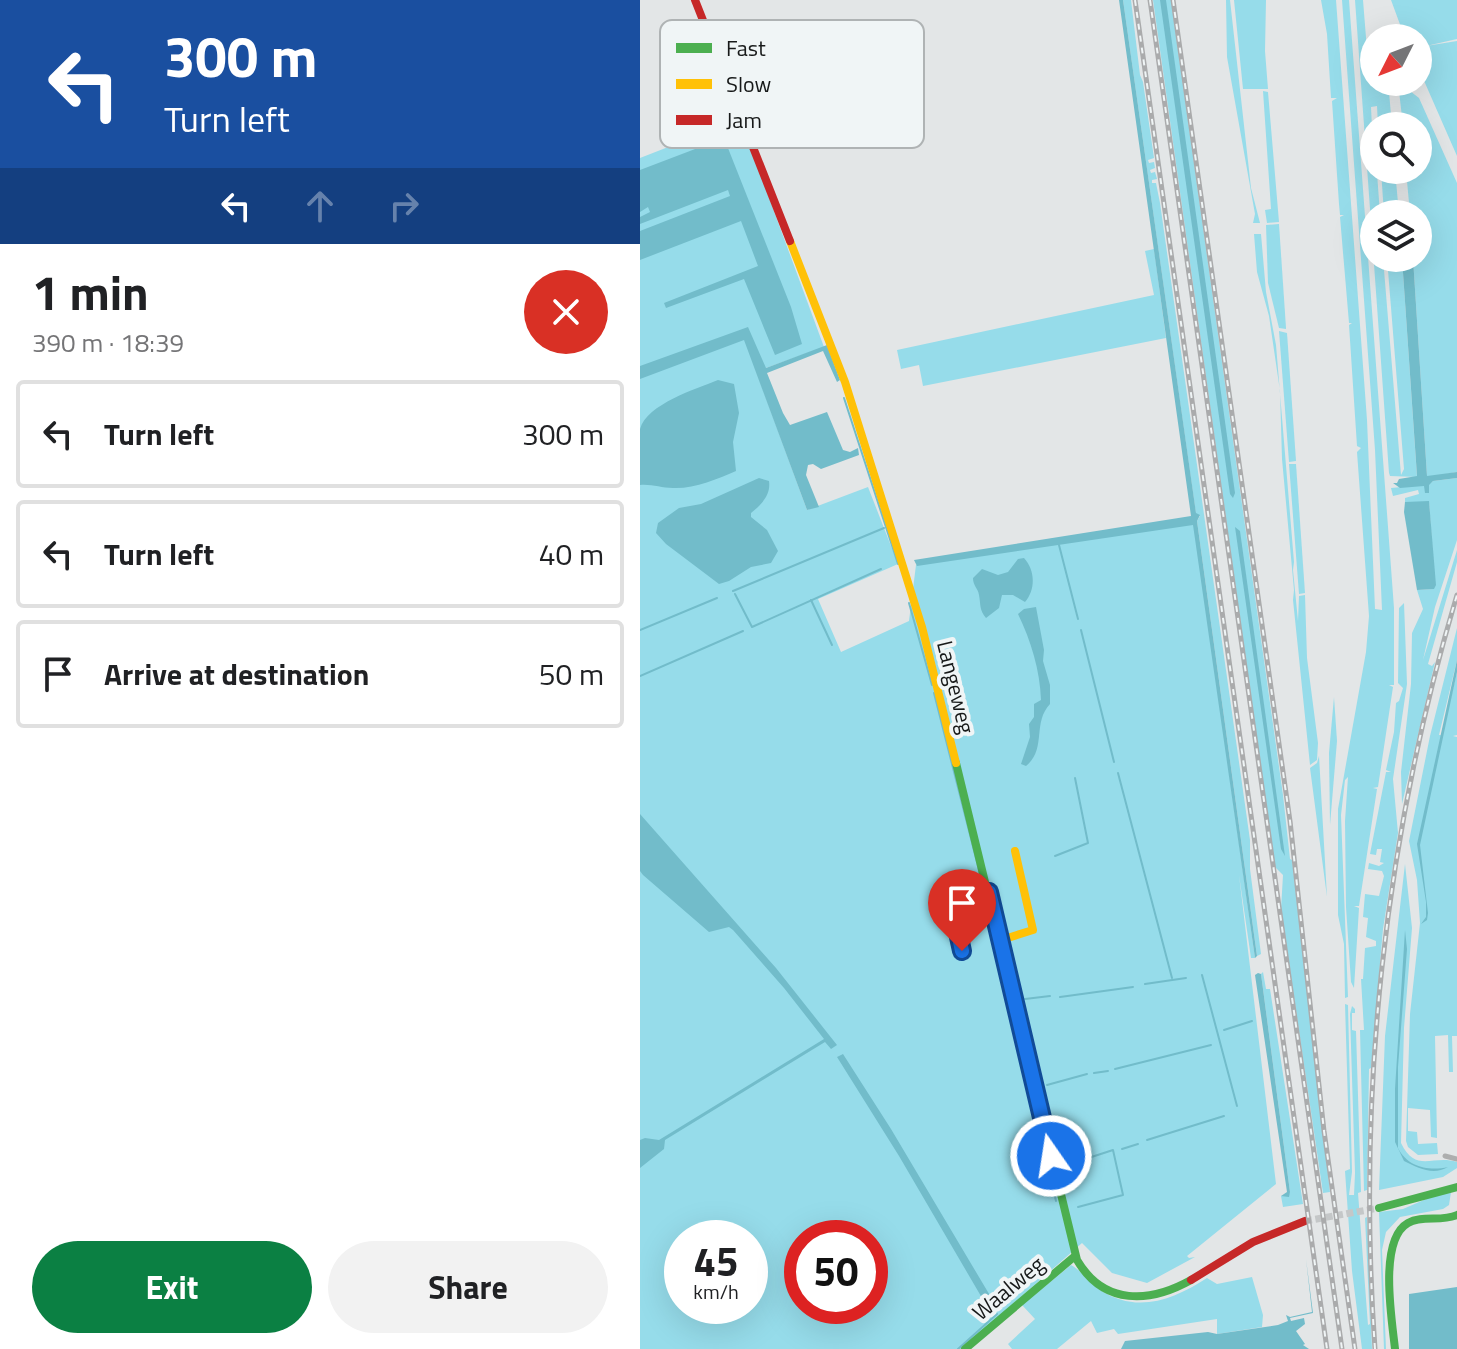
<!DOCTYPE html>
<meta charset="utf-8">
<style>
body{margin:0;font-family:"Titillium Web",sans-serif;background:#f2f2f2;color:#202124;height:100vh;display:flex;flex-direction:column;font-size:30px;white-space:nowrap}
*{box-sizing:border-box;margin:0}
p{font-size:26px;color:#757577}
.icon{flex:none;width:44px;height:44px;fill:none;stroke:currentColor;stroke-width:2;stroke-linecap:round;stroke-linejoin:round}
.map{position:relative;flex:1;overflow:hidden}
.sheet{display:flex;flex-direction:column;background:#fff;width:640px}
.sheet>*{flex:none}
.top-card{background:#1a4fa0;color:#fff;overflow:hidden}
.needle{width:52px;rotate:228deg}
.fabs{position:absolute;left:720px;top:24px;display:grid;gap:16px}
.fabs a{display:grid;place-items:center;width:72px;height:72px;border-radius:50%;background:#fff;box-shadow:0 8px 32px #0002;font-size:40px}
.speed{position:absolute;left:24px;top:1220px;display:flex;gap:16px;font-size:40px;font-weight:700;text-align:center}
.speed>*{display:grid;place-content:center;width:104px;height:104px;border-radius:50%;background:#fff;box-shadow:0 8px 32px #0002;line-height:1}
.speed small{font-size:20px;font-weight:400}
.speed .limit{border:12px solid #d22;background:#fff;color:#111}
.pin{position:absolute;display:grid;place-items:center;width:68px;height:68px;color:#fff;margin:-82px -34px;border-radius:50% 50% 50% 0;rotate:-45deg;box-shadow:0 0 8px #0007}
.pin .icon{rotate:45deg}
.me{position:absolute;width:88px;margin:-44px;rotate:347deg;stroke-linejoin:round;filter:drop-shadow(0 0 6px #0008)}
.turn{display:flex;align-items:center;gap:28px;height:168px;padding:0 32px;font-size:36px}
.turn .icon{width:104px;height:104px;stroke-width:2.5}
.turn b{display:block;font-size:56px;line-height:68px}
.lanes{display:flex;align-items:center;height:76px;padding:0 32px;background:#0003;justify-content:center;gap:40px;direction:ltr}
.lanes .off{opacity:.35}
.round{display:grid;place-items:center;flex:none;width:84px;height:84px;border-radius:42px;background:#f2f2f2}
.summary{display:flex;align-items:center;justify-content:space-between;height:136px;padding:0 32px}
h1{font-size:48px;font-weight:700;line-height:60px}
.primary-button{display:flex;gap:16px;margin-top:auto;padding:16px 32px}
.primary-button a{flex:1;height:92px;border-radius:48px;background:#0b8043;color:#fff;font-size:32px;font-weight:700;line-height:92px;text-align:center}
.primary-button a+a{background:#f2f2f2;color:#202124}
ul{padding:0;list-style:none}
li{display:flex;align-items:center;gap:24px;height:108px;margin:0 16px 12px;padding:0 16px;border:4px solid #e0e0e0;border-radius:8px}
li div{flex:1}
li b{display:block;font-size:30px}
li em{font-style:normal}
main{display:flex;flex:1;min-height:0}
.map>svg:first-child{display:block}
.green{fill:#96dcea;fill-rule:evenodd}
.water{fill:#72bcca}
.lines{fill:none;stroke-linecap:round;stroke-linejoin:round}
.stream{stroke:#72bcca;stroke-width:2}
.secondary-tunnel{stroke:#c4c7c8;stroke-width:7;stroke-dasharray:7 3.5;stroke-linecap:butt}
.street{stroke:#adaeae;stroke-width:5}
.fast{stroke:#4caf50;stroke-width:8}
.slow{stroke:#ffc107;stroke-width:8}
.jam{stroke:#c62828;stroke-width:8}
.rail-casing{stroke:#aaabac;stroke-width:5}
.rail{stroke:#f0f5f6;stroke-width:2;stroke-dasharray:6;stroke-linecap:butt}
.route-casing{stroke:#114b97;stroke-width:20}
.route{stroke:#1a73e8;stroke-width:14}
.labels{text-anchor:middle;stroke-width:8;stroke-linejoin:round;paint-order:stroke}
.street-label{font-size:22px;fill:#171919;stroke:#f0f5f6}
.key{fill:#f0f5f6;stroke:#afb3b4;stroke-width:2}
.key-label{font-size:22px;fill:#171919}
</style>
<main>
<section class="sheet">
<div class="top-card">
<div class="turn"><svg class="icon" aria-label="left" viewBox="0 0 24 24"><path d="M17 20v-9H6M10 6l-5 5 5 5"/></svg><div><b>300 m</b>Turn left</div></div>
<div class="lanes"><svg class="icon" aria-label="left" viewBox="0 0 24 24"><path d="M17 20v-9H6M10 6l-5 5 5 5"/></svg><svg class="icon off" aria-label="ahead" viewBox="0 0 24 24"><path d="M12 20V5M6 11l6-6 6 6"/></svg><svg class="icon off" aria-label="right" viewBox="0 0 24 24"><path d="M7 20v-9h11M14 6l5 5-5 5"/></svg></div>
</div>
<div class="summary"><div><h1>1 min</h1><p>390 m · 18:39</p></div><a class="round" style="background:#d93025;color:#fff"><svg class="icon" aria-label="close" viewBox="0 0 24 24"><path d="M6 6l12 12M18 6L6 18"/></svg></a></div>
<ul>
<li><svg class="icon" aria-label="left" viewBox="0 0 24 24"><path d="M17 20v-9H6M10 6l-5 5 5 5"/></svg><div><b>Turn left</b></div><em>300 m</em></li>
<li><svg class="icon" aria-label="left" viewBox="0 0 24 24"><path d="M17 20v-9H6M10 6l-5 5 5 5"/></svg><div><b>Turn left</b></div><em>40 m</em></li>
<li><svg class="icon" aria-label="arrive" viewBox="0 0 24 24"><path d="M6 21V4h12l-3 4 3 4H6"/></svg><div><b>Arrive at destination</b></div><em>50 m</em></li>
</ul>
<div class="primary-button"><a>Exit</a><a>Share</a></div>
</section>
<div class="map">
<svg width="817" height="1349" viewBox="0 0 817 1349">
<rect width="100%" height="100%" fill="#e3e6e7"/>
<g class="green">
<polygon points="483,0 491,0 500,75 503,82 514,158 508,160 509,163 514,162 515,168 510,170 511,173 515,172 517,179 512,180 512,183 516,183 520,203 610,840 610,869 621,954 617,956 557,521 560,516 556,514"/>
<polygon points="513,0 531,0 643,795 650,859 652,860 690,1192 683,1193 641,909 643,875 635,867"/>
<polygon points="586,0 590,0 611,188 620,223 613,223 615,214 587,57"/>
<polygon points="594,0 626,0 625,51 628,89 603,89"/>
<polygon points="681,0 696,0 727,420 735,609 742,610 735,450 702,0 709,0 754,608 754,685 749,685 753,687 738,787 733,788 737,789 719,906 714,906 719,908 714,988 711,982 706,907 705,821 708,777 705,780 701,815 708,997 705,998 704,944 698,915 698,809 726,652 729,616 717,452 721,448 717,446 709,325 712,323 709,323 700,217 704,215 700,215 699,204 692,101 697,98 691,98 687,34"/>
<polygon points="715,0 723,0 729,75 741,91 749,92 752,126 738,126 737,106 731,107 734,170 737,173 740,214 734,214 734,258 743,258 761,475 764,469 747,258 762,258 777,477 750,476 749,473"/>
<polygon points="751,0 817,0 817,39 786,46 817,41 817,156 778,67 778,48 782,46 778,46 778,38 765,38"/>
<polygon points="623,91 628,92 639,222 627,223 625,210 631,209"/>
<polygon points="759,91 770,91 779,98 817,183 817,472 790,477 787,476 773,258 778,258 778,214 770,214 766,170 778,170 778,126 763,126"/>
<path d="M100 119 184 347 126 368H115L167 510 228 487 258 564 178 599 201 652 269 621 276 565 554 521 615 958H611L599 875 636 1184 547 1256 549 1258 555 1257 507 1283 472 1273 442 1243 322 1349H0V158ZM42 1238H110V1306H42ZM162 1238H230V1306H162Z"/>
<polygon points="741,170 755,170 759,214 744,214"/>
<polygon points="639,224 646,328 646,329 639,328 628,283 626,225"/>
<polygon points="614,234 621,234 626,292 636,345 654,562 653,570 658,621 659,596 665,595 667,658 678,743 677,760 670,765 653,600 654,590 642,459 640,391 629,316 617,272"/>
<polygon points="514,249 526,338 283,386 279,365 261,369 257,350 514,295 505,251"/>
<polygon points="639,331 647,333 656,461 649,462"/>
<polygon points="649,464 656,464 665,593 659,594"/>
<polygon points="817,478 817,540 795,607 783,660 817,550 817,562 788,664 792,666 795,662 762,804 761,772 771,684 772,633 783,609 777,590 793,589 795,585 789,502 765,502 765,498 779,494 778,490 753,496 751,488 784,485 789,492 788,485 793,481"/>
<polygon points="764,603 767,684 753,779 758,833 743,929 731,1068 729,1069 727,1190 724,1191 720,1030 724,1030 721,979 723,979 725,948 736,946 736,941 726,937 728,918 723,917 725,894 739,896 744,876 742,871 728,869 729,863 739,866 744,863 740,862 742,849 737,849 736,855 730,854 746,772 751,772 746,770 754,732 756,703 759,701 763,688 758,683 759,608"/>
<polygon points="817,628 817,660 799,735 802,735 817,672 817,735 813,736 817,737 817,1036 812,1036 813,1072 809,1072 808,1035 795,1036 797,1138 791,1137 790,1110 768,1108 768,1131 777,1132 778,1144 797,1143 798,1154 778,1155 768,1147 766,1141 770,1014 780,923 777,880 769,841 790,736"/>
<polygon points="694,697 697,741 690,825 689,753"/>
<polygon points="679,756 687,897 670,768 677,763"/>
<path d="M765 864 772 928 764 1028 761 1143C776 1174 793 1154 817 1162V1168L803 1177 739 1190 745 1036Z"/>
<polygon points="623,972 626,989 630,989 663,1204 643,1207 641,1196 648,1196 650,1192 621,974"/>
<polygon points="705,1004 708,1005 712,1172 709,1195 714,1195 715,1173 710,1014 712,1006 715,1009 715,1013 712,1013 712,1030 716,1031 721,1192 718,1193 728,1325 730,1324 725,1218 727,1217 732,1349 722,1349 712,1271 705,1171 710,1169"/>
<polygon points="811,1192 809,1205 803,1209 760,1217 746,1232 742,1250 746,1349 744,1349 739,1212 763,1209 800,1193"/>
<path d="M431 1265C442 1271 449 1282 460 1290 497 1314 533 1300 567 1278L577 1284 612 1277 623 1315 622 1327 577 1334V1319L478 1334 474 1329 457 1333 451 1321 417 1349H372L368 1344 395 1319 382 1305Z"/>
</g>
<g class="water">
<polygon points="479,0 483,0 556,513 560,515 557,521 617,956 615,958 553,525 277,566 274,560 551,516"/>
<polygon points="520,0 526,0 595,493 593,498 590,494"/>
<polygon points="84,138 151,307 162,344 135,355 104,279 26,308 24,303 118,266 101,221 0,260 0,231 90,196 88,190 0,224 0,217 10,212 8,207 0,212 0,170"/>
<polygon points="762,258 773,258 787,476 817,472 817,478 793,481 789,485 789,493 785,493 784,486 760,488 753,483 757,483 759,479 777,476"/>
<polygon points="108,327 126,368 187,345 200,380 197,382 183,351 127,373 143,413 150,425 187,412 203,450 210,452 218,448 219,455 181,469 173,464 168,465 166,475 179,507 167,510 104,340 0,379 0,366"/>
<path d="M78 380 94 384 99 413 93 442 96 471C77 479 54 489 33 488 21 488 12 484 0 485 0 468 0 445 0 429 7 404 56 389 78 380Z"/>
<path d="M119 478 129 481C131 495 122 504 111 513V517L127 530 138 551 131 563 111 567 89 581 79 584 26 544 16 533 18 523 39 508 61 504Z"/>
<polygon points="789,501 796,585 794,589 777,590 764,512 765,502"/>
<polygon points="595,527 600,531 645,856 641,849"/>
<path d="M384 558C395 570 396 589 385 602L373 595H362L359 608 346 618C339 609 341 606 339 595 338 588 333 586 333 578L342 569 358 575 368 572 378 559Z"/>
<path d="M396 607 404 650 403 661 410 685V704C392 723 407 749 386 766L381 764 390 737 389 724 394 717V704L401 700C400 670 391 641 378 614L384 609Z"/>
<polygon points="817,660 817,672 780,845 788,913 787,920 781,924 786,917 786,902 777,844"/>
<polygon points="0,814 136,968 197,1045 191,1049 185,1042 25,1140 24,1149 0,1168 0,1140 5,1138 19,1140 184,1039 144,988 93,930 89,927 69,932 3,875 0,871"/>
<path d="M765 930 767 949 758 1067V1148C768 1168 790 1171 808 1167 793 1176 778 1168 764 1161L755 1142V1089Z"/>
<polygon points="618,973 621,974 650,1192 649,1197 641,1196 647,1192 615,975"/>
<polygon points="203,1054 251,1129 358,1309 352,1315 259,1156 197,1057"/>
<polygon points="666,1259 673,1313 650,1318 651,1321 664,1318 665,1324 656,1331 665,1344 663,1345 669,1349 481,1349 485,1341 568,1332 577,1334 638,1325 648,1321 646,1315 650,1317 672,1312"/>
<polygon points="817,1287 817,1349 769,1349 769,1294"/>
</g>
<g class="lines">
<g class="stream">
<polyline points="204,398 258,564"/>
<polyline points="419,545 438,619"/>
<polyline points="93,591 244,528"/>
<polyline points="95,594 112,627 241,569"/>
<polyline points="171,600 192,645"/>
<polyline points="269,603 292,685"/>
<polyline points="0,630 77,598"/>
<polyline points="441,630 474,762"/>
<polyline points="0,676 103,631"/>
<polyline points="294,693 344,890"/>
<polyline points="478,773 532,978"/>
<polyline points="415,856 448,843 435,778"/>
<polyline points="345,897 354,939"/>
<polyline points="356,946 416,1201"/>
<polyline points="562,975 597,1106"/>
<polyline points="505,984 546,978"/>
<polyline points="420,997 493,987"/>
<polyline points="385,999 410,996"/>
<polyline points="584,1030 612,1021"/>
<polyline points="475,1069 571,1045"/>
<polyline points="454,1073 468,1071"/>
<polyline points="407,1085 447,1074"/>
<polyline points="507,1140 584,1116"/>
<polyline points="482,1149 498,1144"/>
<polyline points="427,1165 473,1150 483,1195 438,1207"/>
<polyline points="318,1349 357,1314"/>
</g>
<polyline class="secondary-tunnel" points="665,1221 739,1208"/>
<g class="street">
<polyline points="322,951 312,905 315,901 349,892"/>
<polyline points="805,1156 817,1159"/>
</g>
<g class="fast">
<path d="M316 763 437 1260C464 1306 510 1303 551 1280"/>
<polyline points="739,1208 817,1187"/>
<polyline points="325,1349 435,1256"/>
<path d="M755 1349C752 1320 738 1240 768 1223 782 1215 802 1222 817 1215"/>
</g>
<g class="slow">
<polyline points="150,241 205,382 282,627 316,763"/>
<polyline points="361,940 393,930 375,851"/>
</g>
<g class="jam">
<polyline points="55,0 150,241"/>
<polyline points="551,1280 613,1242 665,1221"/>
</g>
<defs>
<g id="rail">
<polyline points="495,0 687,1349"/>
<polyline points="510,0 702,1349"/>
<polyline points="533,0 650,821 684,1131 715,1349"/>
<path d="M735 1349C717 1095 744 839 817 595"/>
</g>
</defs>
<use href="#rail" class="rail-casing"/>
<use href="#rail" class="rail"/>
</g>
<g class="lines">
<defs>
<polyline id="route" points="322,951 312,905 315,901 349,892 411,1156"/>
</defs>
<use href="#route" class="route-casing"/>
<use href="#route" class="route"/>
</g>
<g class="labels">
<g class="street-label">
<text transform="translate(316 687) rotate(76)" y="8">Langeweg</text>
<text transform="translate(368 1288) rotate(-40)" y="8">Waalweg</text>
</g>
</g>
<rect x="20" y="20" width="264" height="128" rx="12" class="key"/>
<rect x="36" y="43" width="36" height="10" fill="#4caf50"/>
<rect x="36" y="79" width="36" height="10" fill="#ffc107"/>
<rect x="36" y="115" width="36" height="10" fill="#c62828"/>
<g class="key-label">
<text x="86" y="56">Fast</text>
<text x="86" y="92">Slow</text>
<text x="86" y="128">Jam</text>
</g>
</svg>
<div class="fabs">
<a><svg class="needle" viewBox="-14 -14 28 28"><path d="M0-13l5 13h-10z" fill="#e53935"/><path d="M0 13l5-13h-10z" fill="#757577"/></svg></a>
<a><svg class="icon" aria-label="search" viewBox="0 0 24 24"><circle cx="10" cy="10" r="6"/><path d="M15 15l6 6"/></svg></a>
<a><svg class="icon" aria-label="layers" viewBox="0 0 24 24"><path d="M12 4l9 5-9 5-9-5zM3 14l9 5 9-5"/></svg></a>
</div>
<div class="speed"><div>45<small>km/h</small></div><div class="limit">50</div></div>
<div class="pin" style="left:322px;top:951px;background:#d93025"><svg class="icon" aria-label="arrive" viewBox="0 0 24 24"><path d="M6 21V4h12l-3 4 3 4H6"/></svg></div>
<svg class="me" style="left:411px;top:1156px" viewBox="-20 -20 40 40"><circle r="17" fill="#1a73e8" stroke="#fff" stroke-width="3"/><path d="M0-11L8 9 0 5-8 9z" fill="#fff"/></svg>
</div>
</main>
